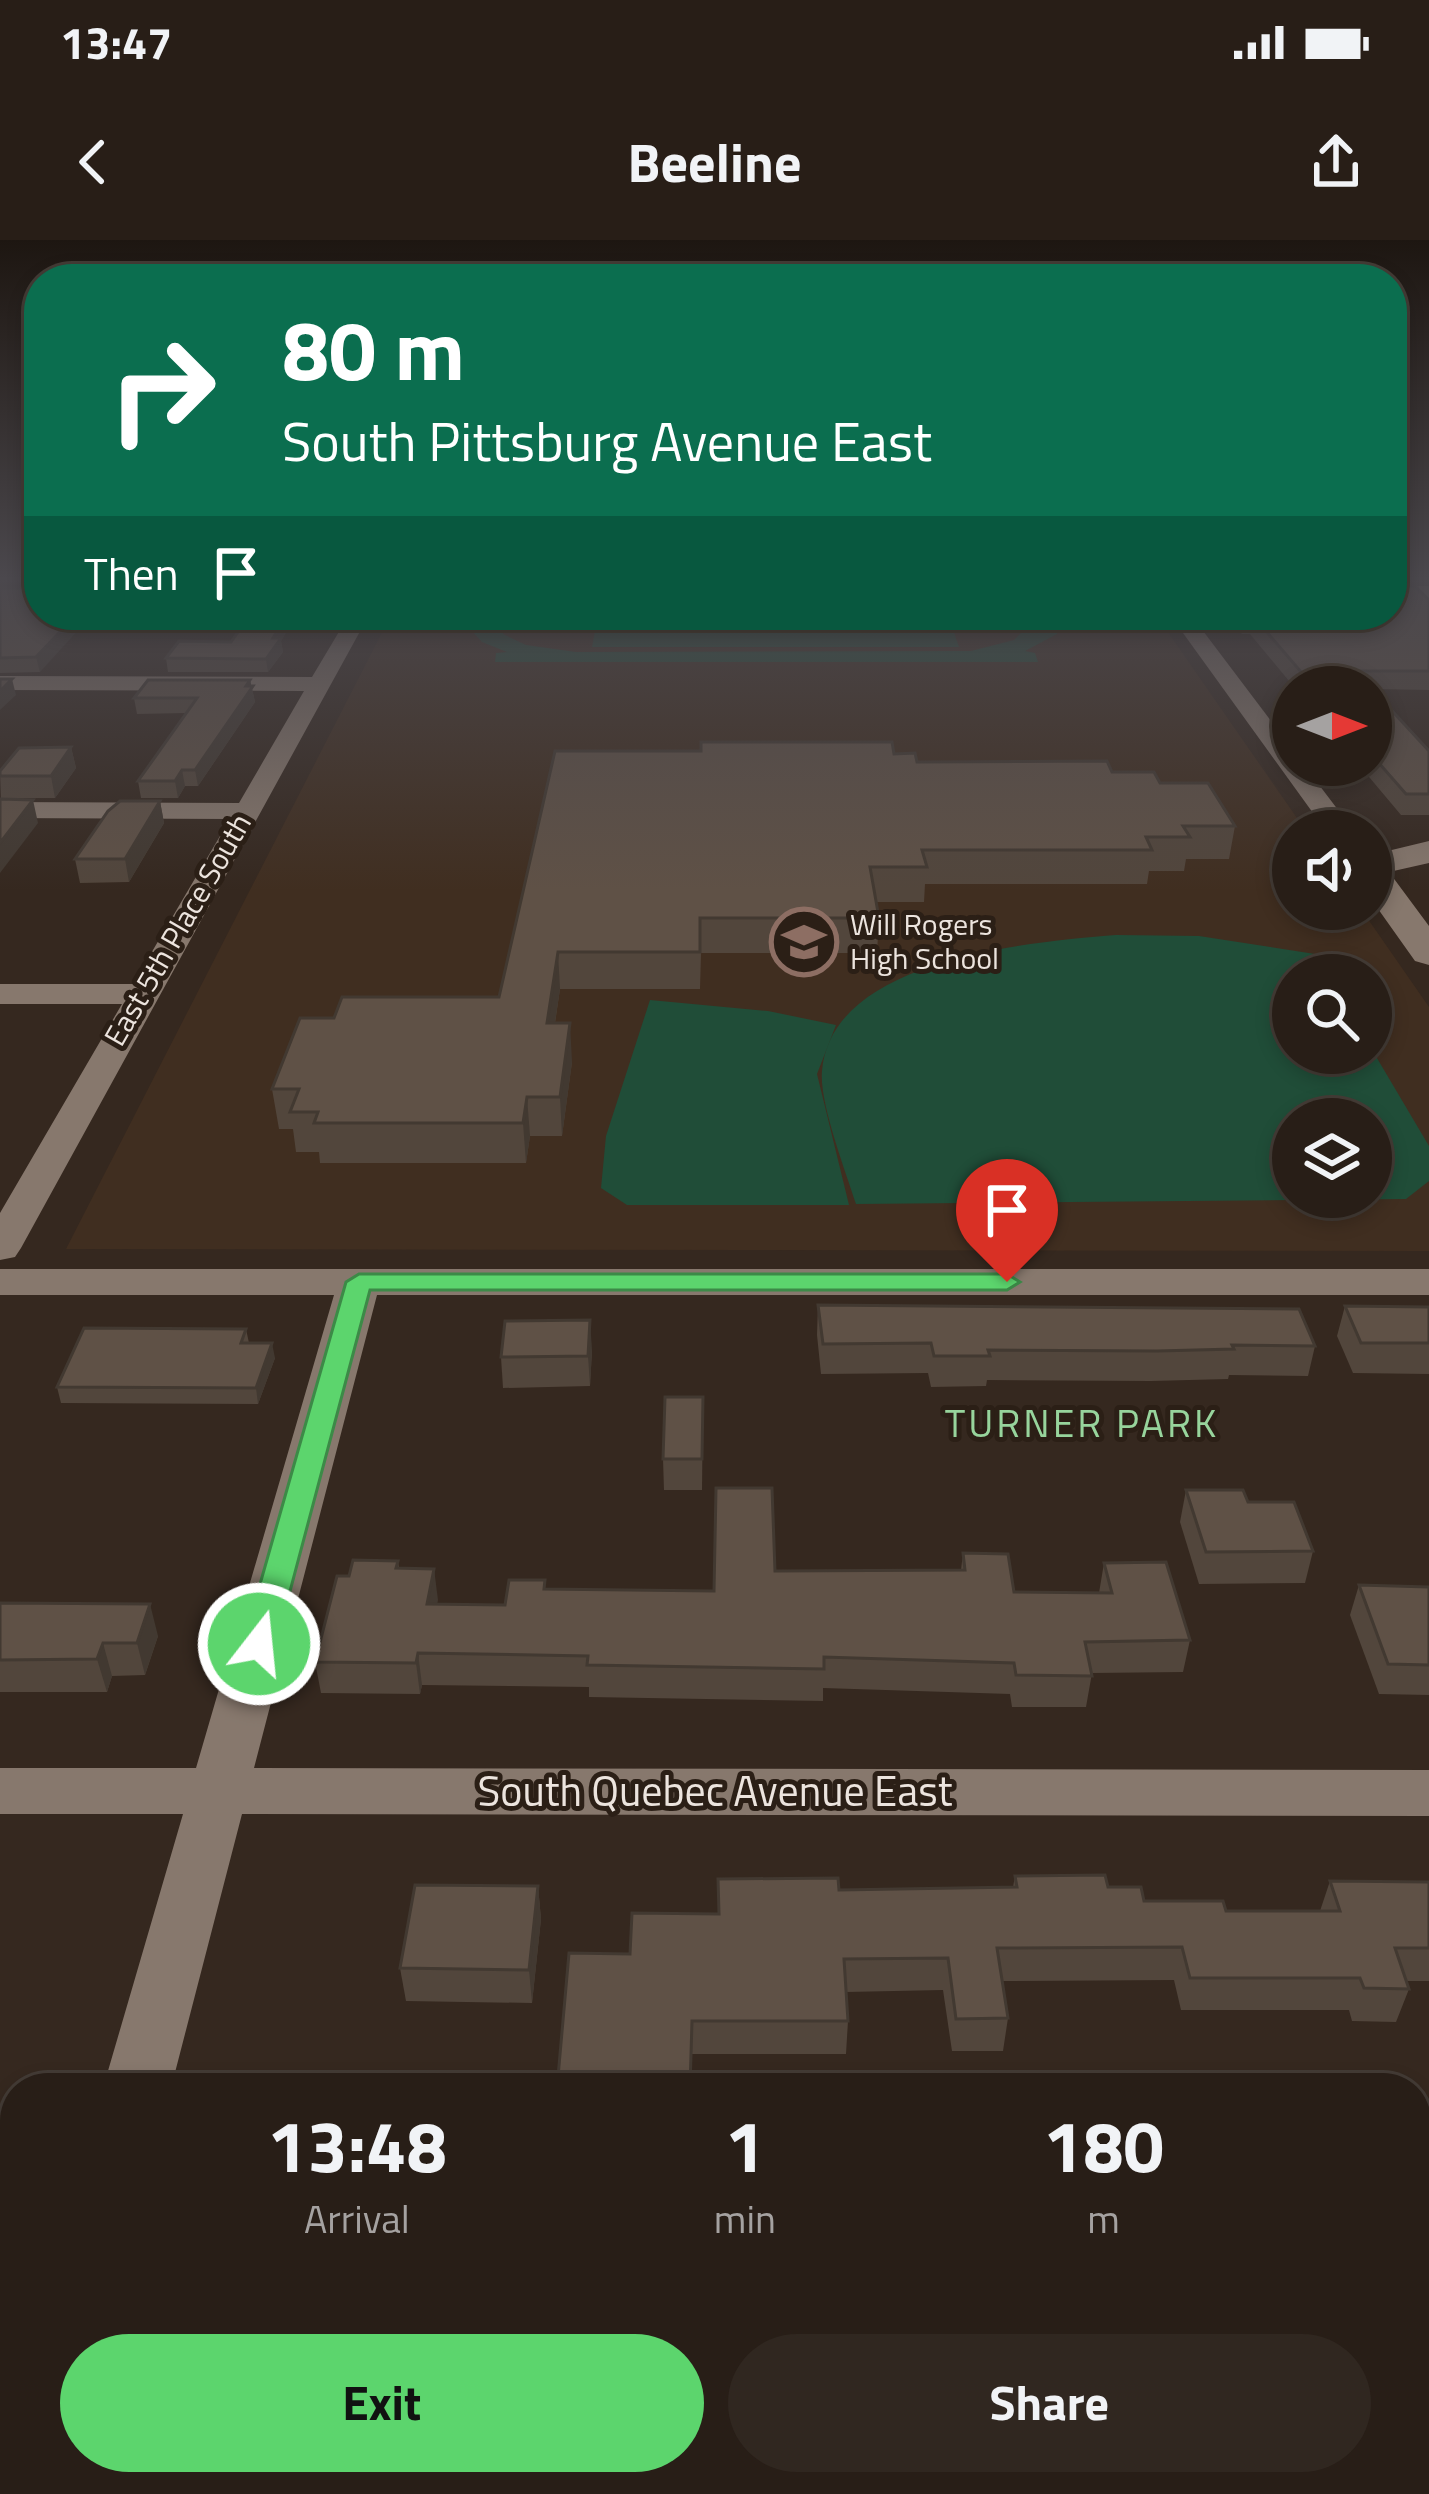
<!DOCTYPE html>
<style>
body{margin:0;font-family:"Titillium Web",sans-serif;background:#302720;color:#f1f3f6;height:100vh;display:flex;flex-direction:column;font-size:45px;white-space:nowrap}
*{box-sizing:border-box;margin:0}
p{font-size:39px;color:#a5a2a1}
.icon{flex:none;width:66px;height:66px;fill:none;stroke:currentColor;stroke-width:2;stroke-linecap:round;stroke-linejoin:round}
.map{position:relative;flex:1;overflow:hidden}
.sheet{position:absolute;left:0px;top:1833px;width:1431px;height:423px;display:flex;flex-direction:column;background:#281e17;border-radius:48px 48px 0 0;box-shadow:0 6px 18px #0003,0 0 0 3px #443c36}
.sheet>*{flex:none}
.banner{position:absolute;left:24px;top:24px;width:1383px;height:366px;border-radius:48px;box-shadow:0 6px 18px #0003,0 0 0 3px #443c36;background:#0b6e4f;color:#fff;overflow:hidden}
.needle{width:78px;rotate:90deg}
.tools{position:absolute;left:1272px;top:426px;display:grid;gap:24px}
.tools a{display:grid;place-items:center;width:120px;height:120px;border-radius:50%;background:#281e17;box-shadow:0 6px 18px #0003,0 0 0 3px #443c36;font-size:60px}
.pin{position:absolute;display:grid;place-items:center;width:102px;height:102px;color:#fff;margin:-123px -51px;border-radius:50% 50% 50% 0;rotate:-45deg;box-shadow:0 0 12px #0007}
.pin .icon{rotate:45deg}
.me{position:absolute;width:132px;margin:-66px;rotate:16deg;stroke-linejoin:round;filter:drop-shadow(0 0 9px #0008)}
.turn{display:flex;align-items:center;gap:42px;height:252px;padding:0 60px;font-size:54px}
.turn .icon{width:156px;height:156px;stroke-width:2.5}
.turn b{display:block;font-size:84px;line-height:102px}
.then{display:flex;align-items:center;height:114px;padding:0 60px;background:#0003;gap:24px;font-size:45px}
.eta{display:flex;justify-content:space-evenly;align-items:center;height:204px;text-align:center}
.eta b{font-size:72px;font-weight:700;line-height:84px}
.action{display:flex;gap:24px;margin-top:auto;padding:24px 60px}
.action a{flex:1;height:138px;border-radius:72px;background:#5cd56d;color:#111;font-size:48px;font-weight:700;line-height:138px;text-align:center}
.action a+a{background:#302720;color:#f1f3f6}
.status{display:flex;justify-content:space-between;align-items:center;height:84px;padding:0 60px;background:#281e17;direction:ltr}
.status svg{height:33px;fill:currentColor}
header{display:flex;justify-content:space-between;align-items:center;height:156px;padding:0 60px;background:#281e17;font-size:54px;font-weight:700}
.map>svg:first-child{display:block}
.built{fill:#402e20;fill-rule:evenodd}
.green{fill:#204d38;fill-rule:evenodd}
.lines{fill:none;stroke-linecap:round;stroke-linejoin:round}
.minor{fill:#87786d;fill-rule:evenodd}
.tertiary{fill:#87786d;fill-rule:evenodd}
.wall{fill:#52463c}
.shaded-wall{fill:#423931}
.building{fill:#5f5146;stroke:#423931;stroke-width:3}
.route{fill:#5cd56d;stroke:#3c8a47;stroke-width:3}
.labels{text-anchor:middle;stroke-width:10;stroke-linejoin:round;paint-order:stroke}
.far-poi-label{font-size:30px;fill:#ece4de;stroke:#2b1f16;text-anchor:start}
.far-street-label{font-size:30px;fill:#ece4de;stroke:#2b1f16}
.neighbourhood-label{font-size:39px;letter-spacing:3px;fill:#97d49c;stroke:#2b1f16}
.near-street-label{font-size:42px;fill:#ece4de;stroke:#2b1f16}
</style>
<div class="status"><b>13:47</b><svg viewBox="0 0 49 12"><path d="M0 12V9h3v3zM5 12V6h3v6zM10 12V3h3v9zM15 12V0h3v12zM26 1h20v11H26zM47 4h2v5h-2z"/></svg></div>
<header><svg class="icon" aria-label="back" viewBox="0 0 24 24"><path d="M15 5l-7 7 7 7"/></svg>Beeline<svg class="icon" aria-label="share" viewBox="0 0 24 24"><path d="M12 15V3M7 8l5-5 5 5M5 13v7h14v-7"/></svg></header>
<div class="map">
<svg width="1429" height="2254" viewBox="0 0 1429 2254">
<rect width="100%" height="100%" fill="#35281f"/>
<path class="built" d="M391 375H1156L1306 591H1293V669H1361L1429 767V1011L66 1009ZM1293 735H1371V813H1293ZM1293 879H1371V957H1293Z"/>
<g class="green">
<polygon points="480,375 513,375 503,394 526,405 576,412 971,411 1014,400 1024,390 1022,379 1014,375 1045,375 1057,384 1057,394 1025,411 1035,413 1038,422 495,422 496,413 507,412 482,402 472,391"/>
<polygon points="598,375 948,375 959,407 592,407"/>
<path d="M1116 695 1199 696 1315 714 1328 735H1293V813H1371V808L1429 906V941L1406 959 856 964C846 932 819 862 822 831 831 718 1032 702 1116 695ZM1293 879H1371V957H1293Z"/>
<polygon points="650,760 768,771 836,785 817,834 849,965 627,965 601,948 606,896"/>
</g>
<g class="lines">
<g class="minor">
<rect x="1392" y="346" width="37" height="12"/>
<polygon points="349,375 369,375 21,1008 15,1017 0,1020 0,973 122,764 0,764 0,744 133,744 230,579 0,578 0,562 239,563 304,451 0,450 0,436 312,437"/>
<polygon points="1170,375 1191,375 1293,510 1293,525 1304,525 1354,591 1326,591"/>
<polygon points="0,1029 1429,1029 1429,1055 377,1055 254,1528 1429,1530 1429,1576 242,1574 171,1848 103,1848 183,1574 0,1574 0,1528 196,1528 334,1055 0,1055"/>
<polygon points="15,2206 15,2241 70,2241 66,2254 0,2254 0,2213"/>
</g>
<polygon class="tertiary" points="1429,601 1429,623 1389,632 1429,686 1429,725 1415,721 1371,659 1371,615"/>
</g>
<g class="wall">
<polygon points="0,336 39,336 39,342 0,340"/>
<polygon points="1392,344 1429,360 1429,450 1372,449 1429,511 1429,575 1401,575 1359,525 1371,525 1371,447 1294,447 1250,394 1242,394 1224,375 1392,375"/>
<polygon points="0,348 36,348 40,432 0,433"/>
<polygon points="250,375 296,375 281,401 283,412 268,432 168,432 166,418 231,402"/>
<polygon points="250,440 255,462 198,546 185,546 178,558 141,558 138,541 186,473 137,474 134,458"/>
<polygon points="71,507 76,528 55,558 1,558 0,531"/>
<polygon points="555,511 894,514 917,522 1112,532 1160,543 1235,586 1229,619 1186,619 1184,631 1149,631 1147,644 925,644 924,662 876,662 879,678 877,713 701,713 700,749 560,749 555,783 572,822 562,896 530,896 526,923 320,923 319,912 296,912 293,889 279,889 272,849 334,778 499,757"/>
<polygon points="160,561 164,583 129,642 80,643 75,619"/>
<polygon points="818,1065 1315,1106 1308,1136 1229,1135 1228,1139 1151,1141 987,1140 986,1146 931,1147 928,1133 821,1134 817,1095"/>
<polygon points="1345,1066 1429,1067 1429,1134 1353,1133 1337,1096"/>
<polygon points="246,1089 249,1103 275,1118 258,1164 61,1163 57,1147"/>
<polygon points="592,1110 590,1146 503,1148 501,1117"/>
<polygon points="703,1157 702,1250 664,1250 663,1219"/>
<polygon points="1186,1250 1248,1262 1313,1311 1305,1343 1199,1344 1180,1282"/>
<polygon points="963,1313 1014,1352 1099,1353 1104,1323 1190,1400 1183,1432 1092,1433 1086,1467 1012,1467 1010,1454 823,1448 823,1461 589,1457 589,1447 422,1445 420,1454 321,1453 315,1422 398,1321 399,1328 434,1329 437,1364 505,1365 546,1349 714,1351 775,1331 961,1330"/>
<polygon points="1359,1345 1429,1347 1429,1455 1379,1454 1350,1375"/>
<polygon points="0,1363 158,1396 145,1435 112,1436 107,1452 0,1452"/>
<polygon points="1015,1636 1108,1647 1144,1661 1226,1671 1320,1671 1330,1641 1429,1642 1429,1741 1406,1741 1409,1749 1396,1782 1352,1781 1349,1770 1181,1770 1174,1740 1003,1741 1008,1778 1003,1811 952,1811 943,1750 846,1752 848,1781 846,1814 692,1814 630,1714 718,1674 839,1650 1013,1647"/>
<polygon points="538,1646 541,1679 532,1763 406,1761 400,1728"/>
<polygon points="958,2241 1074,2241 1076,2254 956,2254"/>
</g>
<g class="shaded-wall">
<polygon points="76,375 92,375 40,432 36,417"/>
<polygon points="287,375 296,375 281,401 283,412 268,432 266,419 273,398"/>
<polygon points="12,439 16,455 0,470 0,451"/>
<polygon points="250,440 255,462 198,546 195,530"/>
<polygon points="71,507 76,528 55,558 51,536"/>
<polygon points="182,530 185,546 178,558 175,541"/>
<polygon points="33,560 38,583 0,633 0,603"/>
<polygon points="160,561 164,583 129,642 125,619"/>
<polygon points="558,712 560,749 549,822 547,783"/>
<polygon points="570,783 572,822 562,896 560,857"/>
<polygon points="527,857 530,896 526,923 523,883"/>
<polygon points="590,1080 592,1110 590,1146 588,1116"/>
<polygon points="272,1103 275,1118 258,1164 256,1148"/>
<polygon points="434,1329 438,1360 431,1395 427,1364"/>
<polygon points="150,1364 158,1396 145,1435 137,1403"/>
<polygon points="103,1403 112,1436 107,1452 97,1419"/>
<polygon points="418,1413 422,1445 420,1454 416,1423"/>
<polygon points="538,1646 541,1679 532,1763 529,1730"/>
</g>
<g class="building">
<polygon points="1392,336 1392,344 1415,346 1429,360 1429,431 1355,431 1370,447 1314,447 1253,376 1244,375 1392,375"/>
<polygon points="39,345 39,375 76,375 36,417 0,418 0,348 36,348"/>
<polygon points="250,375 287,375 273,398 281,398 266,419 166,418 179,401 231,402"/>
<polygon points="0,439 12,439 0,451"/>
<polygon points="148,440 250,440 246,446 253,446 195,530 182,530 175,541 138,541 197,458 134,458"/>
<polygon points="1371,448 1429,511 1429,554 1406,554 1371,514"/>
<polygon points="701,502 892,502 894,514 915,513 917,522 1107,521 1112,532 1154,532 1160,543 1208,543 1235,586 1183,586 1190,597 1146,597 1152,610 922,610 927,627 870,627 879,678 700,678 700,712 558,712 547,783 570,783 560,857 527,857 523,883 314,883 318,872 290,872 299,849 272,849 300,778 334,778 342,757 499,757 555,511 701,511"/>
<polygon points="71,507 51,536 0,536 0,531 19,508"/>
<polygon points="0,559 33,560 0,603"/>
<polygon points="120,561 160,561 125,619 75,619 108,571"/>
<polygon points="818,1065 1299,1069 1315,1106 1232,1105 1234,1109 1157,1111 988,1110 990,1116 934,1116 931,1103 823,1104"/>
<polygon points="1345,1066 1429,1067 1429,1103 1361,1103"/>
<polygon points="590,1080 588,1116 501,1117 505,1081"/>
<polygon points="84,1088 246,1089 241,1103 272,1103 256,1148 57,1147"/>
<polygon points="665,1157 703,1157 702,1219 663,1219"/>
<polygon points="716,1248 772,1248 775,1331 965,1330 963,1313 1008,1314 1014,1352 1112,1353 1104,1323 1166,1322 1190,1400 1085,1402 1092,1436 1016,1435 1014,1423 824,1417 824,1429 587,1425 588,1416 418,1413 416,1423 315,1422 337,1336 349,1336 353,1320 398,1321 396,1328 434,1329 427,1364 505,1365 509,1340 545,1340 544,1349 714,1351"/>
<polygon points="1186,1250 1243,1250 1248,1262 1294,1262 1313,1311 1206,1312"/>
<polygon points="1359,1345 1429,1347 1429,1425 1388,1424"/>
<polygon points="0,1363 150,1364 137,1403 103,1403 97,1419 0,1420"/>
<polygon points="1105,1635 1108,1647 1141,1647 1144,1661 1223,1661 1226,1671 1340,1671 1330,1641 1429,1642 1429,1708 1395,1708 1409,1749 1364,1748 1360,1738 1190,1738 1182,1707 997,1708 1008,1778 956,1779 948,1718 844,1719 848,1781 692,1781 690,1848 557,1848 569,1713 630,1714 632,1673 719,1674 718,1639 838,1638 839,1650 1017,1647 1015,1636"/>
<polygon points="415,1645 538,1646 529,1730 400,1728"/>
<rect x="714" y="2241" width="157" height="13"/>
<polygon points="964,2241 1074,2241 1076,2254 965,2254"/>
</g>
<linearGradient id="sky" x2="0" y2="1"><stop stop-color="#1d1611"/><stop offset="0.52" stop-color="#4b484d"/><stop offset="1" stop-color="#4b484d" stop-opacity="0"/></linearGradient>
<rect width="1429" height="651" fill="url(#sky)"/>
<polygon class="route" points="359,1034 1007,1034 1020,1042 1007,1050 370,1050 276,1404 271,1412 248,1412 243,1404 346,1042"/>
<defs>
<symbol id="school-ring" viewBox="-11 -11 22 22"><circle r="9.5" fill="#2b1f16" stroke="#8d6e63" stroke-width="1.5"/><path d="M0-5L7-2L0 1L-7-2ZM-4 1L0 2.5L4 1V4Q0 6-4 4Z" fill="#8d6e63"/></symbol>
</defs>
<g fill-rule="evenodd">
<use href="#school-ring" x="766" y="664" width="76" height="76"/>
</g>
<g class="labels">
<g class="far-poi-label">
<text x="850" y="695">Will Rogers<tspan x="850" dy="34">High School</tspan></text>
</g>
<g class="far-street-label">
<text transform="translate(178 690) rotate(-60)" y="10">East 5th Place South</text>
</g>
<g class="neighbourhood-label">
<text x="1082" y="1197">TURNER PARK</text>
</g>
<g class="near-street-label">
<text x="715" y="1566">South Quebec Avenue East</text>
</g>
</g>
</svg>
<div class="tools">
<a><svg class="needle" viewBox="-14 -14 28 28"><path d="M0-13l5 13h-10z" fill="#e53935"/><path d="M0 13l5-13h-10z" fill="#a5a2a1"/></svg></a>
<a><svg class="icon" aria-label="sound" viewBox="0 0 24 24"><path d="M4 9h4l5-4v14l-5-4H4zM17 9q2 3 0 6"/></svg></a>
<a><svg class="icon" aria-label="search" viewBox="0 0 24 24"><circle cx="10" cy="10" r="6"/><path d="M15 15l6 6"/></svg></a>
<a><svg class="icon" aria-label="layers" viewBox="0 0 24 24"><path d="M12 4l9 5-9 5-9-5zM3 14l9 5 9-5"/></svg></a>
</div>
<div class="pin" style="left:1007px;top:1042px;background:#d93025"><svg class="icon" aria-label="arrive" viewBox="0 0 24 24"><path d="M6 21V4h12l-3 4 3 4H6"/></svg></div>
<svg class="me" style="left:259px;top:1404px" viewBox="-20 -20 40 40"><circle r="17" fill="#5cd56d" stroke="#fff" stroke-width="3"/><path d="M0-11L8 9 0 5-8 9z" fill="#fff"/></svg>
<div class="banner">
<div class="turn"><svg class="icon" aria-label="right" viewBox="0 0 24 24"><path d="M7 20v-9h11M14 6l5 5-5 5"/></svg><div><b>80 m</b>South Pittsburg Avenue East</div></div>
<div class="then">Then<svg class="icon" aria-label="arrive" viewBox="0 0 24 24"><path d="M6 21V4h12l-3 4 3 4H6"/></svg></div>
</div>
<section class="sheet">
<div class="eta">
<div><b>13:48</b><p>Arrival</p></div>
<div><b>1</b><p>min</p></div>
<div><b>180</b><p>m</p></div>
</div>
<div class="action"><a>Exit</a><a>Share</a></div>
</section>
</div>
